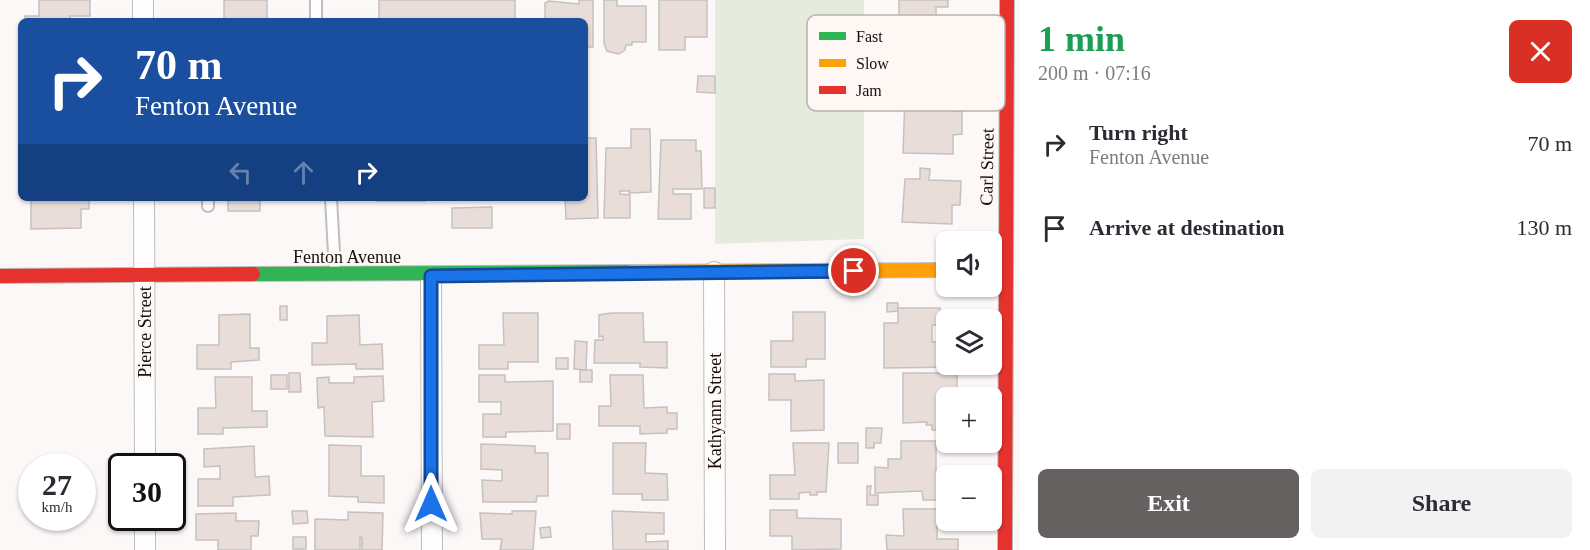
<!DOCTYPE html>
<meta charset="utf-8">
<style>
body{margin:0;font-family:Georgia,serif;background:#f2f2f3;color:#2b2b33;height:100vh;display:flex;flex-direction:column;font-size:22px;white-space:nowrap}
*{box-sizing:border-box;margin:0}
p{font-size:20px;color:#7c7c81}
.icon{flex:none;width:33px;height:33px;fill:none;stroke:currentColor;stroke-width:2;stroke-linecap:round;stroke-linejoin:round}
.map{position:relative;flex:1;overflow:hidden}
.panel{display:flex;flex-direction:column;background:#fff;width:570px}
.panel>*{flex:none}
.top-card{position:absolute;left:18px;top:18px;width:570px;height:183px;border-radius:9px;box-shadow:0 2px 4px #0004;background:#1a4fa0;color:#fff;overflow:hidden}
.controls{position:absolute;left:936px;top:231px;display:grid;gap:12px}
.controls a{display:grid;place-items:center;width:66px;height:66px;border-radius:9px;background:#fff;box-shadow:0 2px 4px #0004;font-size:30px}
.speed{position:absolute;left:18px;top:453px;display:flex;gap:12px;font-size:30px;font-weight:700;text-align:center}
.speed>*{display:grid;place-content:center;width:78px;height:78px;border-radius:50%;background:#fff;box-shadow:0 2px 4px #0004;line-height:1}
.speed small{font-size:15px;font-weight:400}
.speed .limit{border:3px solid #111;border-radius:9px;background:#fff;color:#111}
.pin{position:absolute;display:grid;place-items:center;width:51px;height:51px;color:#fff;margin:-26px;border:3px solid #fff;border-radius:50%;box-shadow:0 2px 6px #0007}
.me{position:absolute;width:66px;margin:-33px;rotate:0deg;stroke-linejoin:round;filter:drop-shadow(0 0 4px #0008)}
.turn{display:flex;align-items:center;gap:21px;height:126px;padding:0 18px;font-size:27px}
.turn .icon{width:78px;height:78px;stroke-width:2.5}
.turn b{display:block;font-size:42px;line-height:51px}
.lanes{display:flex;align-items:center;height:57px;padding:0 18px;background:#0003;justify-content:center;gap:30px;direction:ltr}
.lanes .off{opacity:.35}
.round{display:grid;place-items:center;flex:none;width:63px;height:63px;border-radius:9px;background:#f2f2f3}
.summary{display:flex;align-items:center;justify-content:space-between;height:102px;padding:0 18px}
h1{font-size:36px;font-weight:700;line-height:45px;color:#1e9e55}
.cta{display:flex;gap:12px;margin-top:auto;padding:12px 18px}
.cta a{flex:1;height:69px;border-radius:9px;background:#656160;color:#fff;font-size:24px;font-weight:700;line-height:69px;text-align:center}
.cta a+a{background:#f2f2f3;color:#2b2b33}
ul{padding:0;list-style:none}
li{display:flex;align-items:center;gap:18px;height:84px;padding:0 18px}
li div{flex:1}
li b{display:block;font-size:22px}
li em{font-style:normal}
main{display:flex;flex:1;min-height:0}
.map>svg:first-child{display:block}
.green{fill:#e5ecde}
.building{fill:#e8ddd9;stroke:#c5c1bf;stroke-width:1.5}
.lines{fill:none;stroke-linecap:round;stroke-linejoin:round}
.lane-casing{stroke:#c1bdbc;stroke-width:14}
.street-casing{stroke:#c1bdbc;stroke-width:22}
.fast-casing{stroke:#c1bdbc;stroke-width:16}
.slow-casing{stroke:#c1bdbc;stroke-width:16}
.jam-casing{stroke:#c1bdbc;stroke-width:16}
.lane{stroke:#fffefe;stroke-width:10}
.street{stroke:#fffefe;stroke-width:20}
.fast{stroke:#30b455;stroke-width:14}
.slow{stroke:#ff9f0a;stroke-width:14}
.jam{stroke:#e5322d;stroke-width:14}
.route-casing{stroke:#114b97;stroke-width:15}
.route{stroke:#1a73e8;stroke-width:10}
.labels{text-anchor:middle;stroke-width:5;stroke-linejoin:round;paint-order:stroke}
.street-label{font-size:18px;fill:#14100e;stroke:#fff7f4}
.key{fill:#fff7f4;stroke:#b8b2af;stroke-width:1.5}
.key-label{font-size:16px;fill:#14100e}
</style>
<main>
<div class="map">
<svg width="1020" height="550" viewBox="0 0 1020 550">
<rect width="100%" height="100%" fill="#fcf8f7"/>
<polygon class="green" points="715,0 864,0 864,239 715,244"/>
<g class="building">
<polygon points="39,0 90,0 90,16 70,16 70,21 25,21 25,16 39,16"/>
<rect x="224" y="0" width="43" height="21"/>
<rect x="379" y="0" width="136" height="21"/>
<polygon points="579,0 593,0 593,47 585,47 585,21 545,21 545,3 549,1 579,4"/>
<polygon points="604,0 617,0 617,6 646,6 646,42 632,42 632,45 626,45 625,50 619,54 607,51 604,43"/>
<polygon points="707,0 707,37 685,37 685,50 659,50 659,0"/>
<polygon points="899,0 948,0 948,7 936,7 936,22 899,22"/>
<polygon points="698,76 715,76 715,93 697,92"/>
<polygon points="905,95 930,96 929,110 962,111 962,134 953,135 953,154 903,153"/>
<polygon points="631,129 650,129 651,192 629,193 630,191 620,191 620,194 630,195 630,218 604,218 606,148 631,148"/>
<polygon points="585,138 596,138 598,218 566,219 565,198 585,198"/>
<polygon points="661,140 696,140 696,151 701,151 702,189 673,189 673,194 691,194 691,219 658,219"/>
<polygon points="920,168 930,169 929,180 961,181 960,205 952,205 952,224 902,222 905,179 920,179"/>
<rect x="704" y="188" width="11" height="20"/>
<polygon points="89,198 89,209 81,209 81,228 31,229 31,199"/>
<rect x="228" y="198" width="32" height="13"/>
<rect x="377" y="198" width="48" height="3"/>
<polygon points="492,207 492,228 452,228 452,208"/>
<polygon points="887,303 898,303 898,311 887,312"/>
<rect x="280" y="306" width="7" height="14"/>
<polygon points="898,308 940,308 940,325 932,325 932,342 946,342 946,364 958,364 958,367 884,368 884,323 898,323"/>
<polygon points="793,312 825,312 825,359 806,359 806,367 771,367 771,341 793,341"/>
<polygon points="503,313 538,313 538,362 508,362 508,369 479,369 479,345 504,345"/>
<polygon points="611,313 643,313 644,342 667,342 667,368 640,367 640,363 594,363 595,340 603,340 603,336 599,337 599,315"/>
<polygon points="250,314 250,348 259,348 259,360 231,362 231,369 197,369 197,345 219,345 219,315"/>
<polygon points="359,315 360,345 382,344 383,369 356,369 356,364 312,365 312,343 327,343 327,316"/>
<polygon points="575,341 587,342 586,370 574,369"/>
<rect x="556" y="358" width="12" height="11"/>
<rect x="580" y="370" width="12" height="12"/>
<polygon points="289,373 300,373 301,392 289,392"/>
<polygon points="903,373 957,373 957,398 946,398 946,430 932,430 932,425 926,425 927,422 903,423"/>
<polygon points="769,374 795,374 795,381 824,380 824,430 791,431 791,400 769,400"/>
<rect x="271" y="375" width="16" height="14"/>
<polygon points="479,375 505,375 505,382 553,381 553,431 506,432 506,437 483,437 483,414 501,414 501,402 479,402"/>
<polygon points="610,375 643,375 644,408 667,407 667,413 677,413 677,429 667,429 667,433 640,434 640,426 599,426 599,406 611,406"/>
<polygon points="383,376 384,401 372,402 373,437 325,436 324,407 318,408 317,378 329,377 329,383 354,383 354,377"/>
<polygon points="215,377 252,377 252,411 267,411 267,427 223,428 223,434 198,434 198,408 216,408"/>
<rect x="557" y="424" width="13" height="15"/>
<polygon points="866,428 882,428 881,443 874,443 874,448 866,448"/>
<polygon points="901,441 936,441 936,473 958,473 946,476 946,500 923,500 922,491 875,493 875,467 888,468 888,459 901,459"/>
<polygon points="613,443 646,443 645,473 667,474 668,500 642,500 642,494 613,494"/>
<polygon points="793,443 829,443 826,492 817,492 817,495 810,495 810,492 799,493 799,499 770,499 770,475 795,475"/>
<rect x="838" y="443" width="20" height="20"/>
<polygon points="481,444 535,446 535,453 548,453 548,496 537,496 536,502 483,502 482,480 502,481 502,470 481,469"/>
<polygon points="329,445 361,446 361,476 384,476 384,503 358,502 358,497 329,496"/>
<polygon points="254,446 255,477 269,476 270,495 233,497 233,506 198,506 198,479 220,479 220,466 204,467 204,449"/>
<polygon points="867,486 871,486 870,495 878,495 878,505 867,505"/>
<polygon points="903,509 937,509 937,539 958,539 958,550 887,550 886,535 904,536"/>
<polygon points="770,510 797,510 797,518 841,519 841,549 792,550 792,536 770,536"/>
<polygon points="292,511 307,511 308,523 293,524"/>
<polygon points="512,511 536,511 533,550 500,550 502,539 482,539 480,513 512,514"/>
<polygon points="612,511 664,513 664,534 646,534 646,542 668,541 668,550 613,550"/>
<polygon points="348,512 383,513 382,550 362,550 362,538 360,537 360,550 315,550 315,519 348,520"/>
<polygon points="236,513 236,521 259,521 258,536 251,536 251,550 218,550 218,540 196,540 196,514"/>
<polygon points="550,527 551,537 541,538 540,528"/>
<rect x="293" y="537" width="13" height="12"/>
</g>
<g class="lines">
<defs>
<g id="lane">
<polyline points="316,0 316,21"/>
<polyline points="208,198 208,206"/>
<polyline points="331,198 335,272"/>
</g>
<g id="street">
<polyline points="143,21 143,0"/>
<polyline points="144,198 145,466"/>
<polyline points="714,272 715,550"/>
<polyline points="431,276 432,550"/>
<polyline points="145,518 145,550"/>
</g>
<polyline id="fast" points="253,274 631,272"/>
<polyline id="slow" points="631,272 946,270"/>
<g id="jam">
<polyline points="0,276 253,274"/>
<polyline points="1005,550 1007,0"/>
</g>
</defs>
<use href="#lane" class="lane-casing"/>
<use href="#street" class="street-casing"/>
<use href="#fast" class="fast-casing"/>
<use href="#slow" class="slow-casing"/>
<use href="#jam" class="jam-casing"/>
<use href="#lane" class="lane"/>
<use href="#street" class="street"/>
<use href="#fast" class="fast"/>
<use href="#slow" class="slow"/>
<use href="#jam" class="jam"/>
</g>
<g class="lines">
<defs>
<polyline id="route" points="431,504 431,276 854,271"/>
</defs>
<use href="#route" class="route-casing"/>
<use href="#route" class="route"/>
</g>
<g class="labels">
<g class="street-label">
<text transform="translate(987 167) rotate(-89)" y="6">Carl Street</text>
<text x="347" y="263">Fenton Avenue</text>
<text transform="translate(145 332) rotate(-90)" y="6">Pierce Street</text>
<text transform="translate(715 411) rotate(-90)" y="6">Kathyann Street</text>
</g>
</g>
<rect x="807" y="15" width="198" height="96" rx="9" class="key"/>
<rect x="819" y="32" width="27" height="8" fill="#30b455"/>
<rect x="819" y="59" width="27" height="8" fill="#ff9f0a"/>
<rect x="819" y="86" width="27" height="8" fill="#e5322d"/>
<g class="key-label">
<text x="856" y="42">Fast</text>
<text x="856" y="69">Slow</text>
<text x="856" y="96">Jam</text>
</g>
</svg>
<div class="controls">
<a><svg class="icon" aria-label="sound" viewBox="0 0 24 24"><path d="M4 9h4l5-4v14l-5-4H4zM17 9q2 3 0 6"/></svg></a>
<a><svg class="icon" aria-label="layers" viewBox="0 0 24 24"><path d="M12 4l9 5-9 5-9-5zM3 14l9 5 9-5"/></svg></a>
<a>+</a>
<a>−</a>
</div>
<div class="speed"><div>27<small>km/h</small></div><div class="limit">30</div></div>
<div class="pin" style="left:854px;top:271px;background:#d93025"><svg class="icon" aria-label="arrive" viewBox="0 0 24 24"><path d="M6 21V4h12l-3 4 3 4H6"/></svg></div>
<svg class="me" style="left:431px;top:504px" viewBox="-20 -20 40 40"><path d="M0-17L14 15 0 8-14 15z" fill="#1a73e8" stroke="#fff" stroke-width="4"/></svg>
<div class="top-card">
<div class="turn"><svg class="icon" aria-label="right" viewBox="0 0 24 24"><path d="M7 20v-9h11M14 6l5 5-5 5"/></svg><div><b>70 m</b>Fenton Avenue</div></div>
<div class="lanes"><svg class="icon off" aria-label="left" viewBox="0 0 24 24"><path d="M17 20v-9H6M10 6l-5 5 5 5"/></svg><svg class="icon off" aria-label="ahead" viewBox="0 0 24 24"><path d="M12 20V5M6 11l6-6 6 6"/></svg><svg class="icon" aria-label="right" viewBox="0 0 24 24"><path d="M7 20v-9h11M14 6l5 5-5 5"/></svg></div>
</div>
</div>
<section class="panel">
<div class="summary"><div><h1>1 min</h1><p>200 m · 07:16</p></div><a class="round" style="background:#d93025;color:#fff"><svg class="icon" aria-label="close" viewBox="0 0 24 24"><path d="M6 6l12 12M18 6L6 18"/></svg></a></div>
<ul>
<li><svg class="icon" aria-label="right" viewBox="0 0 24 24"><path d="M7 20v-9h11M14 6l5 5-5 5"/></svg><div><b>Turn right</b><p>Fenton Avenue</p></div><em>70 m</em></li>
<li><svg class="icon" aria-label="arrive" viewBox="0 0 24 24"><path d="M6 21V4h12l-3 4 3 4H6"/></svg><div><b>Arrive at destination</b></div><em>130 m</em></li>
</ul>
<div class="cta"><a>Exit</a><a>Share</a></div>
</section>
</main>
